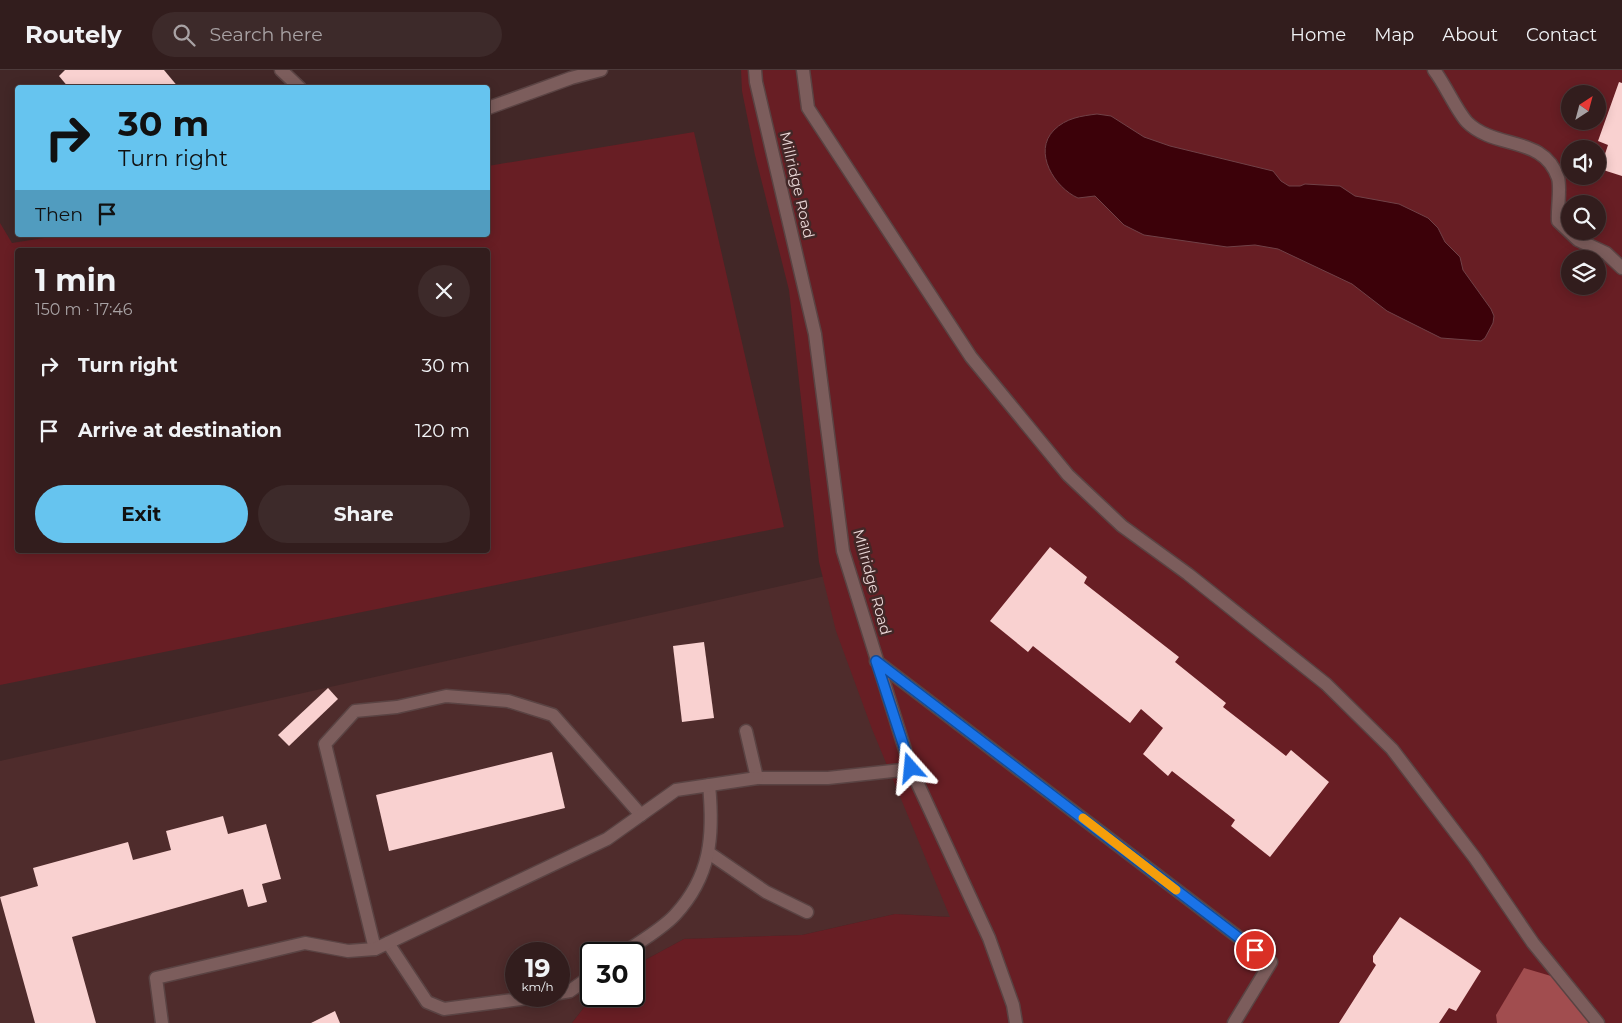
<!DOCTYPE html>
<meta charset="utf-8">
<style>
body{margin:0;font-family:Montserrat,sans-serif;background:#3d2a2a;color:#f1f3f6;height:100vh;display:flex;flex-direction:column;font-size:19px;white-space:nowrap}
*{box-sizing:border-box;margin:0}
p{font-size:16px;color:#a8a2a4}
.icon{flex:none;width:28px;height:28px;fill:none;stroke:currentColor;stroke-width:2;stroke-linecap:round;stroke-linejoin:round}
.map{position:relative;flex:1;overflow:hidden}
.drawer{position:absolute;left:15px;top:178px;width:475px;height:305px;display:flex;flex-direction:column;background:#321d1d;border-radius:5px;box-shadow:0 2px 12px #0003,0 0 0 1px #4d3b3b}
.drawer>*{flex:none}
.top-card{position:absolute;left:15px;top:15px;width:475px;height:152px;border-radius:5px;box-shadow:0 2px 12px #0003,0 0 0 1px #4d3b3b;background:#66c4ef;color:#111;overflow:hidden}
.needle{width:32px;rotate:36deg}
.fabs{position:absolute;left:1561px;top:15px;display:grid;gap:10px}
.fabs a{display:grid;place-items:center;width:45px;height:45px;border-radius:50%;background:#321d1d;box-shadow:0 2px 12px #0003,0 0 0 1px #4d3b3b;font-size:25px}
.speed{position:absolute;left:505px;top:872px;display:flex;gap:10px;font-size:25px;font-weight:700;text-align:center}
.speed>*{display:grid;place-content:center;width:65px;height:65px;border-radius:50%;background:#321d1d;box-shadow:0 2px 12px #0003,0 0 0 1px #4d3b3b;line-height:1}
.speed small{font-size:12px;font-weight:400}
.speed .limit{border:2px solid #111;border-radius:8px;background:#fff;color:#111}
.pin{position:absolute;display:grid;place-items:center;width:42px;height:42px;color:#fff;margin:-21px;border:2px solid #fff;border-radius:50%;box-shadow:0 1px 5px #0007}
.me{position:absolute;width:55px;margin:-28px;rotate:342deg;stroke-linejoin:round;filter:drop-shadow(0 0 4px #0008)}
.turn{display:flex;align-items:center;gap:18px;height:105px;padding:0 20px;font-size:22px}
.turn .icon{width:65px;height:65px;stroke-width:2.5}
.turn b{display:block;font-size:35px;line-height:42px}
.then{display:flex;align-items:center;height:48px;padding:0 20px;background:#0003;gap:10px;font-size:19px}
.round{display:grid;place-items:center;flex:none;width:52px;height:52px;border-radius:26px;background:#3d2a2a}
.overview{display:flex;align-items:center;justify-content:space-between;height:85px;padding:0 20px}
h1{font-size:30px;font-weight:700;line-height:38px}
.primary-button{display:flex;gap:10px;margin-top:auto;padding:10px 20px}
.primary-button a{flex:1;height:58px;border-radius:30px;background:#66c4ef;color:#111;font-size:20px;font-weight:700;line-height:58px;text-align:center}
.primary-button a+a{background:#3d2a2a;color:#f1f3f6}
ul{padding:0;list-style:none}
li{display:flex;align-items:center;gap:15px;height:65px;padding:0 20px}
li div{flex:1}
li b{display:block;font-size:19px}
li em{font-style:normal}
header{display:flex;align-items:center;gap:30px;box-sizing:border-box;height:70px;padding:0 25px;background:#321d1d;border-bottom:1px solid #4d3b3b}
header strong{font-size:24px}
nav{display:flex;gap:28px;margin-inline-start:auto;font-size:18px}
.search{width:350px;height:45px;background:#3d2a2a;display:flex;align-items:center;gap:12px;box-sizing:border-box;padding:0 18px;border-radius:28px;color:#a8a2a4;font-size:19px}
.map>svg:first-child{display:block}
.built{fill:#4f2c2c;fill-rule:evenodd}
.green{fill:#681e24;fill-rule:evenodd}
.forest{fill:#a14d4f}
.water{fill:#3c0109;stroke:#704147}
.building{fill:#f9d1d0}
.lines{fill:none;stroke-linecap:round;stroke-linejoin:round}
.service-casing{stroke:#5a4343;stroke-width:15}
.minor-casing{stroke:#5a4343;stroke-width:15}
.service{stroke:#7c5d5c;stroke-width:12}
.minor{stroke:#7c5d5c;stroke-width:12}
.route-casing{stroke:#114b97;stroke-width:12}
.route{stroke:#1a73e8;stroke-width:9}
.slow{stroke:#f59e0b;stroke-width:9}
.labels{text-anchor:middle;stroke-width:5;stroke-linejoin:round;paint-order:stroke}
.street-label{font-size:15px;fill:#ead7d7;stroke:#422727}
</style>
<header>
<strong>Routely</strong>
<div class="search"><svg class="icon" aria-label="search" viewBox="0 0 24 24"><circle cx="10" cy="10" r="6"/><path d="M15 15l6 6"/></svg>Search here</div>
<nav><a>Home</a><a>Map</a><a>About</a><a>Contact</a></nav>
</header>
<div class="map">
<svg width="1622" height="953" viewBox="0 0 1622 953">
<rect width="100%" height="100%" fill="#422727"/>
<path class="built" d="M852 500 969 848 895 844 802 865 684 869 634 896V884H591V926H593L572 953H0V691ZM516 884H559V926H516Z"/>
<g class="green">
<path d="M741 0H1622V953H572L593 926H634V896L684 869 802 865 895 844 950 847 872 659 836 561 819 492 789 220 755 85 742 21ZM1570 24H1598V51H1570ZM1570 79H1598V106H1570ZM1570 134H1598V161H1570ZM1570 189H1598V216H1570Z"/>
<path d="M694 62 784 457 0 615V153L12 173 63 165H488V96ZM18 180H488V480H18Z"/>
</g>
<polygon class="forest" points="1524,898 1551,906 1585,933 1592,953 1497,953 1496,945"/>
<path class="water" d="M1097 44 1111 46 1144 67 1170 76 1273 101 1281 111 1289 116H1300L1305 114 1340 116 1355 126 1399 134 1428 148 1438 158 1445 172 1460 187 1463 200 1491 239 1494 246 1493 253 1485 268 1481 271 1441 268 1387 241 1352 214 1278 179 1255 175 1227 177 1144 165 1124 155 1095 126 1078 128C1055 118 1032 82 1054 60 1066 48 1081 46 1097 44Z"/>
<g class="building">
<polygon points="65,0 164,0 179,18 69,18 59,6"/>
<polygon points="1619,12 1622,13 1622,106 1600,99 1608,75 1598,71"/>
<polygon points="1050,477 1087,507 1084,513 1179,587 1175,592 1226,633 1223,637 1286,686 1291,680 1329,712 1270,787 1231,756 1235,750 1172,701 1168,706 1143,684 1163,658 1141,639 1130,653 1033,576 1028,582 990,551"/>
<polygon points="704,572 714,648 682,652 673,576"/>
<polygon points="328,618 338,629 289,676 278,665"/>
<polygon points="552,682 565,738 389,781 376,725"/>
<polygon points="223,746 228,764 266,754 281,809 262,814 267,832 248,837 243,819 72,867 96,953 35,953 0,827 38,816 33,798 128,772 133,790 171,780 166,761"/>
<polygon points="1400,847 1481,901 1456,941 1449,938 1439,953 1339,953 1376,895 1373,892 1373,886"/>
<polygon points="335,941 340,953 311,953"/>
</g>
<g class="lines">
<defs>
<g id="service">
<polyline points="281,0 300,18"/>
<polyline points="803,0 808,38 971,287 1068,405 1122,456 1188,504 1326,614 1392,679 1475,788 1533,873 1598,953"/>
<path d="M1434 0C1445 14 1456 40 1467 52 1495 80 1544 65 1558 108 1561 118 1557 140 1558 151L1578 170 1606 183 1622 198"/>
<polyline points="488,38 571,8 601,0"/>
<polyline points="746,661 757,708 828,708 911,699"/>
<polyline points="709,783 766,822 807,842"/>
<polyline points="388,873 427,932 444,939 544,926"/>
<polyline points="375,879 325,674 355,641 397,637 446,626 508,631 553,645 641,745"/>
<path d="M622 884C639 872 661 860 675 845 711 806 714 766 709 715"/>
<polyline points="559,923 570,921 591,906"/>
<polyline points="162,953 156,908 305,873 348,881 375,879 607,769 676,720 757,708"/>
</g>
<g id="minor">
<polyline points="755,0 756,12 815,264 843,481 911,699 989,868 1013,935 1016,953"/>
<polyline points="876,591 1271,892 1234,953"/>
</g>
</defs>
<use href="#service" class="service-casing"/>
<use href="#minor" class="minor-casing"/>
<use href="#service" class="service"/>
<use href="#minor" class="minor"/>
</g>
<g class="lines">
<defs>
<polyline id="route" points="911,698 876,591 1255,880"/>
</defs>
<use href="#route" class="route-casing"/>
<use href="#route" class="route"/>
<polyline class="slow" points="1083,748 1176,820"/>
</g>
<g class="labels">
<g class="street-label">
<text transform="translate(797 115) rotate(77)" y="5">Millridge Road</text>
<text transform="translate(872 512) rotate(75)" y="5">Millridge Road</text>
</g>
</g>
</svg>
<div class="fabs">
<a><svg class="needle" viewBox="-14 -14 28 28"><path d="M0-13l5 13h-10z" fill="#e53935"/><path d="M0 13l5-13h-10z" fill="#a8a2a4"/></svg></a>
<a><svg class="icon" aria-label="sound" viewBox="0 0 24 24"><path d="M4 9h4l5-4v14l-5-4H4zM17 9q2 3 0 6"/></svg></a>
<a><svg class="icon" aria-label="search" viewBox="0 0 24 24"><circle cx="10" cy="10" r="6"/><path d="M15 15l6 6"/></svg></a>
<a><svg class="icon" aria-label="layers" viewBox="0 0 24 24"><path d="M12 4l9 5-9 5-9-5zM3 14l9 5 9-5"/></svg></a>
</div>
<div class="speed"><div>19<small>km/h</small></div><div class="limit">30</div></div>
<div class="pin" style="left:1255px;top:880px;background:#d93025"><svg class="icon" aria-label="arrive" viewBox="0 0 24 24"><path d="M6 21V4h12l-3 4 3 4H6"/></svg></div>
<svg class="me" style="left:911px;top:698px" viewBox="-20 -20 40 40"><path d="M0-17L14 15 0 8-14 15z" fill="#1a73e8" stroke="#fff" stroke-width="4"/></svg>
<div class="top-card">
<div class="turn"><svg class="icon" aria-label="right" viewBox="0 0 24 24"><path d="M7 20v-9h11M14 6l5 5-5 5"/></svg><div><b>30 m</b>Turn right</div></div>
<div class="then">Then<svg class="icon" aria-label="arrive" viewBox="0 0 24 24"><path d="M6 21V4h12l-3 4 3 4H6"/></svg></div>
</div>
<section class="drawer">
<div class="overview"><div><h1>1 min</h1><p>150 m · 17:46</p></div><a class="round"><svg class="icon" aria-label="close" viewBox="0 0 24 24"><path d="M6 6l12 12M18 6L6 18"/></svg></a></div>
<ul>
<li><svg class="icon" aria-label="right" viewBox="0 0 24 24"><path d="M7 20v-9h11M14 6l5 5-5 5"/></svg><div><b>Turn right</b></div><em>30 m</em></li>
<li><svg class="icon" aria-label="arrive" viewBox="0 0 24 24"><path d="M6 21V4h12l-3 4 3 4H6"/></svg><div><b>Arrive at destination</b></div><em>120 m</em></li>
</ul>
<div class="primary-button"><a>Exit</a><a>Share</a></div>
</section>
</div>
